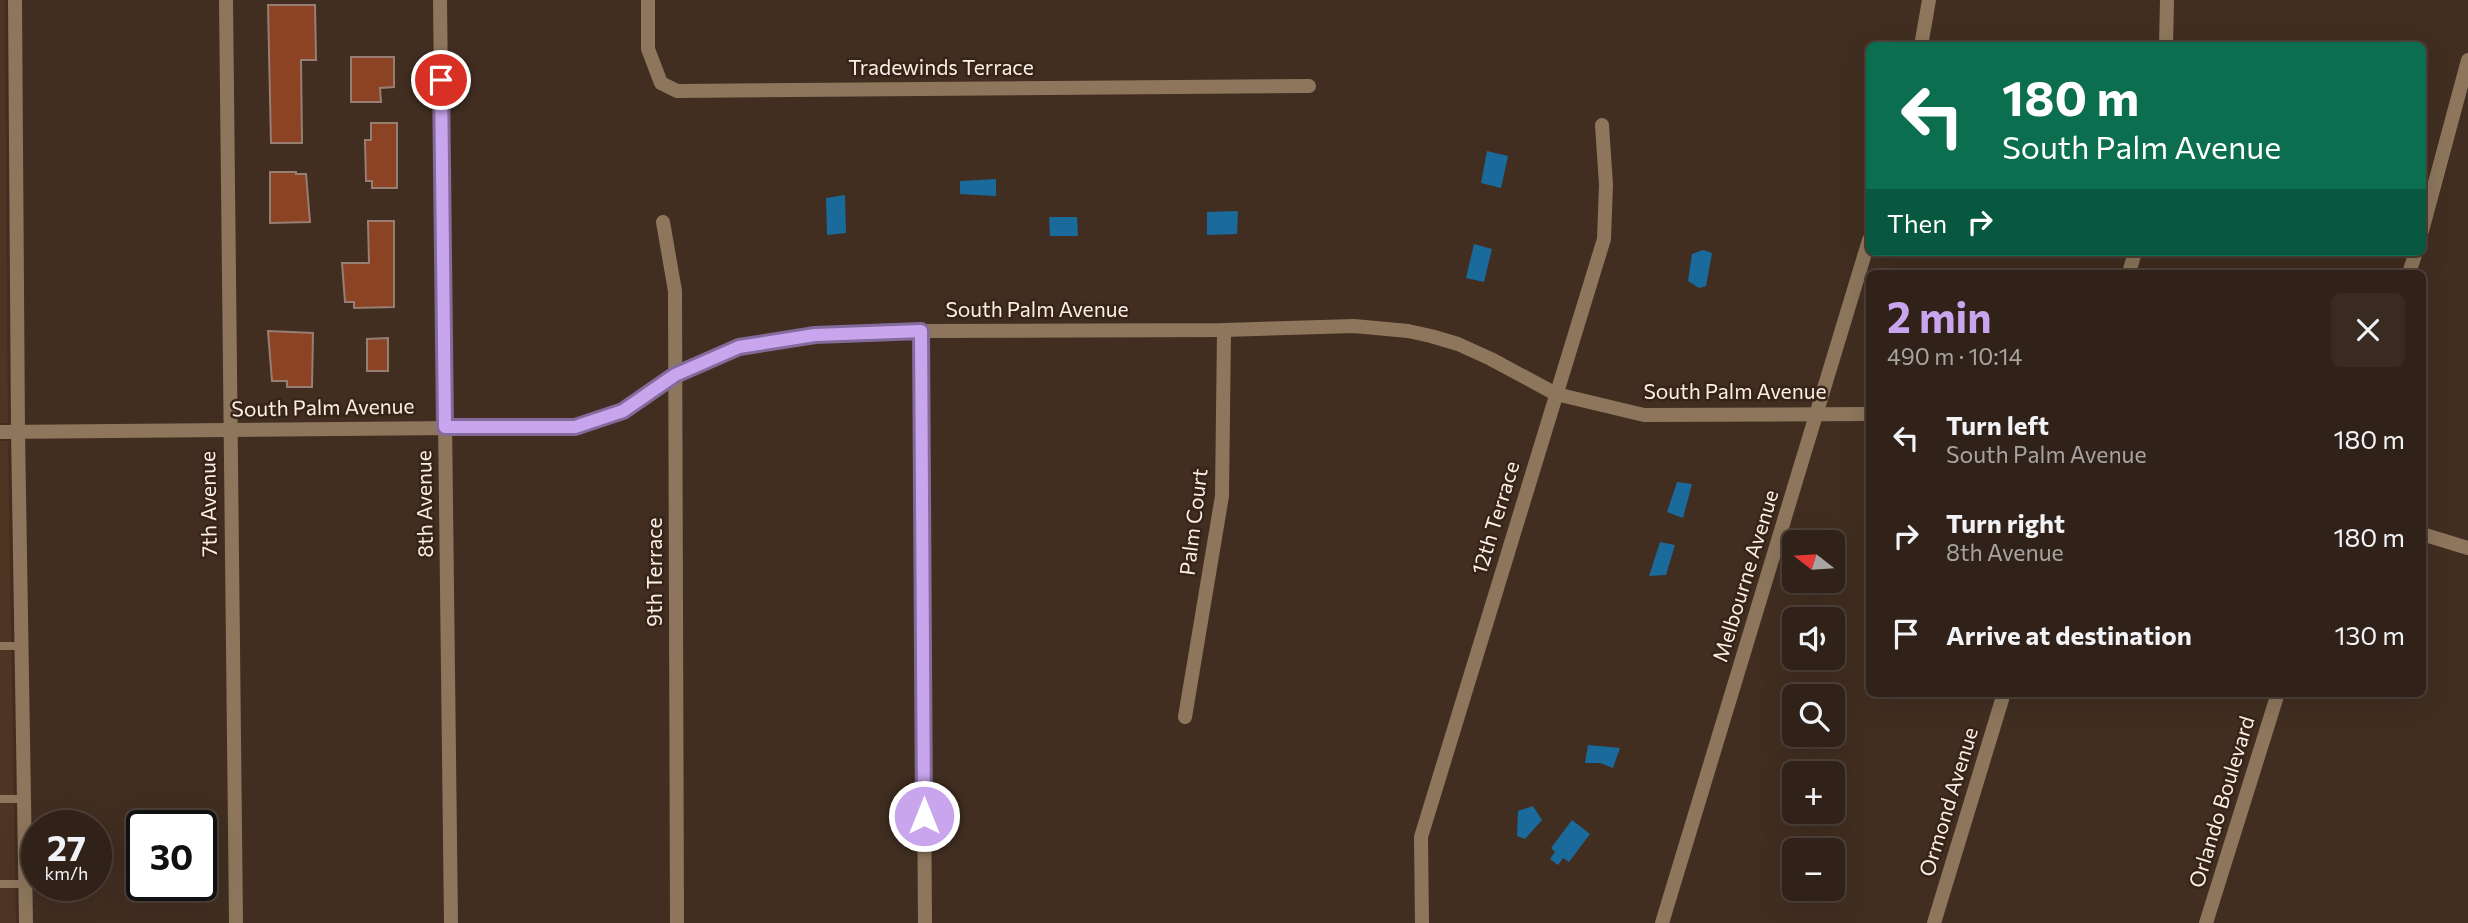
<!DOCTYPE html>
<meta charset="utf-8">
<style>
body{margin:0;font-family:Commissioner,sans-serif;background:#392a22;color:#f1f3f6;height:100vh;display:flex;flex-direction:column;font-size:26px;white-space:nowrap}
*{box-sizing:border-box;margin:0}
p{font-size:23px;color:#a8a4a2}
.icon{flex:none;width:38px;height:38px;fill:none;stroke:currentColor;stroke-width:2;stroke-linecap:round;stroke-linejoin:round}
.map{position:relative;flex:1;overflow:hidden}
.details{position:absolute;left:1866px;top:270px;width:560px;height:427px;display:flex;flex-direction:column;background:#312219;border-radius:10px;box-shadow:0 7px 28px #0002,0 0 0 2px #4c3f38}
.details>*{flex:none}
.top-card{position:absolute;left:1866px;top:42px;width:560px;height:214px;border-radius:10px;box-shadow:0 7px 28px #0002,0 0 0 2px #4c3f38;background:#0b6e4f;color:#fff;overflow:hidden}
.needle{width:46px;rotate:287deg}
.controls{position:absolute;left:1782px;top:530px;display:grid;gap:14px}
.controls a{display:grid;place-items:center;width:63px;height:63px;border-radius:10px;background:#312219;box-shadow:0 7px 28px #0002,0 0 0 2px #4c3f38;font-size:35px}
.speed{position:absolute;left:21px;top:810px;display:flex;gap:14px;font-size:35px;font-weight:700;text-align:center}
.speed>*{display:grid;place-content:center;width:91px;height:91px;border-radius:50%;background:#312219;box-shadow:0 7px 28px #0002,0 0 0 2px #4c3f38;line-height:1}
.speed small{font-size:18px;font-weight:400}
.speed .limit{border:4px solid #111;border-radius:10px;background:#fff;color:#111}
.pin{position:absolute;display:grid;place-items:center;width:60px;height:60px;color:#fff;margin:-30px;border:4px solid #fff;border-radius:50%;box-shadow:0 2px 7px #0007}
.me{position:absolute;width:77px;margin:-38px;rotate:0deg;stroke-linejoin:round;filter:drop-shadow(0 0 5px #0008)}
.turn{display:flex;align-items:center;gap:24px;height:147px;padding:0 21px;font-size:32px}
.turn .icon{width:91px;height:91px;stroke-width:2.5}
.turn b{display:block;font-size:49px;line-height:60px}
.then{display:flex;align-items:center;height:66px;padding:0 21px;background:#0003;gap:14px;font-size:26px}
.round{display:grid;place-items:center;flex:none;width:74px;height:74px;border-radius:10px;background:#392a22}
.overview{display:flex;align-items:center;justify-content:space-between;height:119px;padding:0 21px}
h1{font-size:42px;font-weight:700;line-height:52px;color:#c9a5ee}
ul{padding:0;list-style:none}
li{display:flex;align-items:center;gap:21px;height:98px;padding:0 21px}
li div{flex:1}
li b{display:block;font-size:26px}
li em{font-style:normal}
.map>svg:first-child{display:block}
.built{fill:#4d3423}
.water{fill:#1a6a9b}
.building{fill:#8b4324;stroke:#977e73;stroke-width:2}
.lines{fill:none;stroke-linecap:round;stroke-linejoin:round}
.lane{stroke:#8d765c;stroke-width:8}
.street{stroke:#8d765c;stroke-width:14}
.route-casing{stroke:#836b9b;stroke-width:18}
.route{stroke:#c9a5ee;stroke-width:12}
.labels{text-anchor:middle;stroke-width:5;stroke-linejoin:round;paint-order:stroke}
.street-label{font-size:21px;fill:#fcefe7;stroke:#362418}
</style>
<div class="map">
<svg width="2468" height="923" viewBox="0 0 2468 923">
<rect width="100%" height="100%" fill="#412e21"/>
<g class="built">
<polygon points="0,0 5,0 8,423 0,423"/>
<polygon points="0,441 8,441 16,923 0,923"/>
</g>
<g class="water">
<polygon points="1487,151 1508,156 1501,188 1481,183"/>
<polygon points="996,179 996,196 960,194 960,181"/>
<polygon points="845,195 846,233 827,235 826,198"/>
<polygon points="1238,211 1237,234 1207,235 1207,212"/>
<polygon points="1049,217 1077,217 1078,236 1050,236"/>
<polygon points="1474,244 1492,249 1484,282 1466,278"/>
<polygon points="1703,250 1712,253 1706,286 1699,288 1688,281 1692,254"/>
<polygon points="1677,482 1692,484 1683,518 1667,512"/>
<polygon points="1660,542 1675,545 1666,575 1649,576"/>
<polygon points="1588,745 1620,748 1613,768 1600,763 1585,763"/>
<polygon points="1533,806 1542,820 1525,839 1517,836 1518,811"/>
<polygon points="1572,820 1590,834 1569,862 1563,858 1558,865 1550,859 1555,852 1551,848"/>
</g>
<g class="building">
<polygon points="268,5 315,5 316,60 301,60 302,143 271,143"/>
<polygon points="351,57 394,57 394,87 380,88 381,102 351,102"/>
<polygon points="371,123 397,123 397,188 372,188 372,181 366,181 365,140 371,140"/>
<polygon points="270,172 296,172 296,174 306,174 310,222 270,223"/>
<polygon points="368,221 394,221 394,307 354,308 354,302 345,302 342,263 369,263"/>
<polygon points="268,331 313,333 312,387 287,387 287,381 272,381"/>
<polygon points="388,338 388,371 367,371 367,339"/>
</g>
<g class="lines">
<g class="lane">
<polyline points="0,646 22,646"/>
<polyline points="0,799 24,799"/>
<polyline points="0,884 25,884"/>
</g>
<g class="street">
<polyline points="15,0 18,432 26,923"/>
<polyline points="226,0 236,923"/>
<polyline points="440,0 451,923"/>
<polyline points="648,0 648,49 661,83 677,91 1309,86"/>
<polyline points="1921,46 1929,0"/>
<polyline points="2166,46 2167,0"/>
<polyline points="663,222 675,291 677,923"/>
<polyline points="2422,231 2468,60"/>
<polyline points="2129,273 2135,252"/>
<polyline points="2409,273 2416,252"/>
<polyline points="921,331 925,923"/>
<polyline points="0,432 575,427 623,411 675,375 739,347 815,335 921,331 1224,330 1354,326 1408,331 1431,336 1458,344 1491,359 1556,394 1644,415 1869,414"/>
<polyline points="2422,534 2468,548"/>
<polyline points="1185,717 1222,496 1224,330"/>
<polyline points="1422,923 1421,837 1604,239 1606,185 1602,125"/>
<polyline points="1662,923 1869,240"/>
<polyline points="1934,923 2004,693"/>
<polyline points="2206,923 2278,693"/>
</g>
</g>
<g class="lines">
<defs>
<polyline id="route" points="441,80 445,427 575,427 623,411 675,375 739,347 815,335 921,331 924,816"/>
</defs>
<use href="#route" class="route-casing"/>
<use href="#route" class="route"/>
</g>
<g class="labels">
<g class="street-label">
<text x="941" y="75">Tradewinds Terrace</text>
<text x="1037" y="317">South Palm Avenue</text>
<text x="1735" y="399">South Palm Avenue</text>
<text transform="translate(323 408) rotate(-1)" y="7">South Palm Avenue</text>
<text transform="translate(209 504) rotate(-91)" y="7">7th Avenue</text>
<text transform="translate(425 504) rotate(-91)" y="7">8th Avenue</text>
<text transform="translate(1496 518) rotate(-73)" y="7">12th Terrace</text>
<text transform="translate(1194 522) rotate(-83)" y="7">Palm Court</text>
<text transform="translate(655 572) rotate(-90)" y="7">9th Terrace</text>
<text transform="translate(1746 576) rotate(-73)" y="7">Melbourne Avenue</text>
<text transform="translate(1949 802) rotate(-73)" y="7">Ormond Avenue</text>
<text transform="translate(2222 802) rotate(-73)" y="7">Orlando Boulevard</text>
</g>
</g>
</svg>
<div class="controls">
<a><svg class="needle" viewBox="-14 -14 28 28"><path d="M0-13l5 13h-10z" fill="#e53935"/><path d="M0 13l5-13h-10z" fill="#a8a4a2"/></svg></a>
<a><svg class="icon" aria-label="sound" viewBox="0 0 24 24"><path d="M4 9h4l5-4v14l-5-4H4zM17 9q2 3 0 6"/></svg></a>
<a><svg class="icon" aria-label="search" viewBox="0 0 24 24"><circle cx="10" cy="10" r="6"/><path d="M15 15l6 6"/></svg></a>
<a>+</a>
<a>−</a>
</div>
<div class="speed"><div>27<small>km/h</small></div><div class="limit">30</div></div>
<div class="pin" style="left:441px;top:80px;background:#d93025"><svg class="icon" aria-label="arrive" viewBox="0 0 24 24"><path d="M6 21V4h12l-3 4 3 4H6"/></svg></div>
<svg class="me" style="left:924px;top:816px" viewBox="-20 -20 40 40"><circle r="17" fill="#c9a5ee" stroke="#fff" stroke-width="3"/><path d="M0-11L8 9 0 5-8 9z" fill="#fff"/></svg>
<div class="top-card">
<div class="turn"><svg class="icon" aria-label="left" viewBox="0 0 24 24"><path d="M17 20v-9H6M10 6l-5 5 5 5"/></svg><div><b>180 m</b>South Palm Avenue</div></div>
<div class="then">Then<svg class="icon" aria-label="right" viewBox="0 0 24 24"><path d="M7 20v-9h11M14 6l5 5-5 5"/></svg></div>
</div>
<section class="details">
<div class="overview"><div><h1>2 min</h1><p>490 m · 10:14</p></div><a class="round"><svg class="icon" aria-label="close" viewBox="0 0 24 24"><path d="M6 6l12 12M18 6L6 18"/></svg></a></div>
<ul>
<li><svg class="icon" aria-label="left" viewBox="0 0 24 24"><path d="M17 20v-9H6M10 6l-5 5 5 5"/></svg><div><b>Turn left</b><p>South Palm Avenue</p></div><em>180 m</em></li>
<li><svg class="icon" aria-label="right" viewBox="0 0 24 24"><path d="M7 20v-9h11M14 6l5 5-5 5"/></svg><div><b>Turn right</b><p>8th Avenue</p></div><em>180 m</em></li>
<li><svg class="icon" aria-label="arrive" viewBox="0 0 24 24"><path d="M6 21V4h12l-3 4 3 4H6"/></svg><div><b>Arrive at destination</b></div><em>130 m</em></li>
</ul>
</section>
</div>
